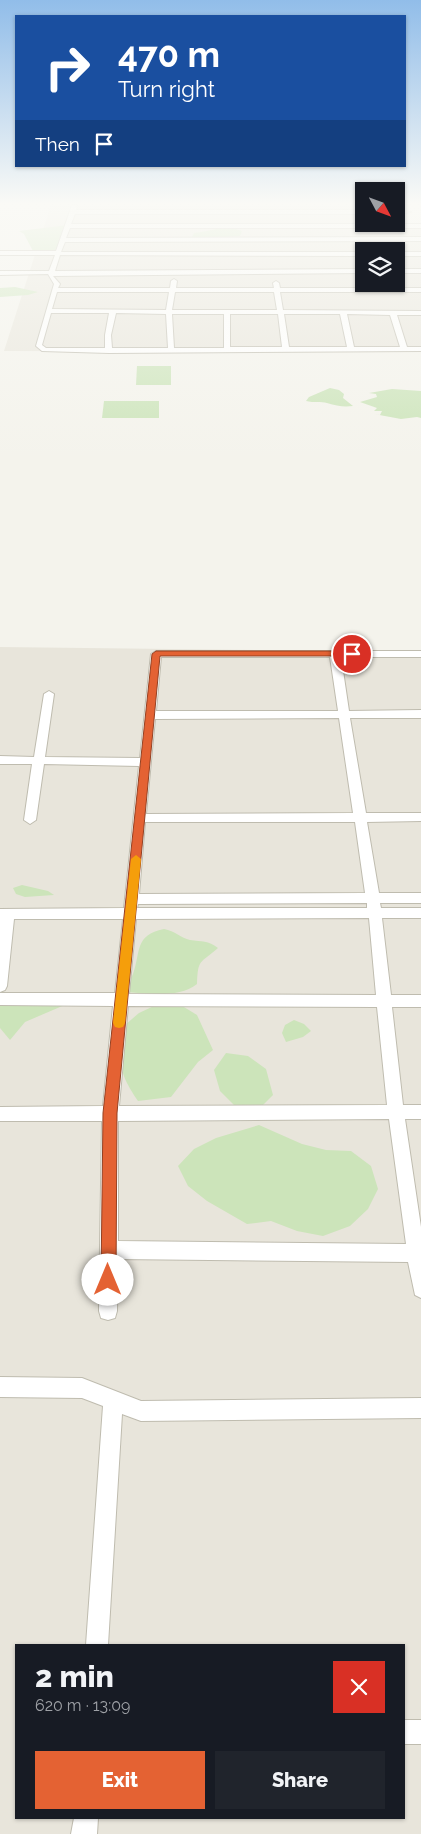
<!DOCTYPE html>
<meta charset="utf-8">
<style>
body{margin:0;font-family:Raleway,sans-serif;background:#20242c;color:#f1f3f6;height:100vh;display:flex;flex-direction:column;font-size:19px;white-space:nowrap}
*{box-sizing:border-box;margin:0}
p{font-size:16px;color:#9ea1a6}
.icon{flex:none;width:28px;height:28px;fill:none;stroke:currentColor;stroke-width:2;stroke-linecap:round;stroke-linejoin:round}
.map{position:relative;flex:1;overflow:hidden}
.side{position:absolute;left:15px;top:1644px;width:390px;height:175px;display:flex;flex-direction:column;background:#171b24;border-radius:0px;box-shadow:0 1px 4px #0004}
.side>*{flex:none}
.banner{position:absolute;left:15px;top:15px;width:391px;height:152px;border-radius:0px;box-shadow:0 1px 4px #0004;background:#1a4fa0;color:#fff;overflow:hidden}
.needle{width:32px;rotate:131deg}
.buttons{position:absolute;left:355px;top:182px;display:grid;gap:10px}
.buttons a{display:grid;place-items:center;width:50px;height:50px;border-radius:0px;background:#171b24;box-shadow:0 1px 4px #0004;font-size:25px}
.pin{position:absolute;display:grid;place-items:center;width:42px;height:42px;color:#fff;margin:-21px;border:2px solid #fff;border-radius:50%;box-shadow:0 1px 5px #0007}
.me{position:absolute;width:55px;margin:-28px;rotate:0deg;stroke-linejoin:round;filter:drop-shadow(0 0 4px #0008)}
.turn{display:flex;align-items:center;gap:18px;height:105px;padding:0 20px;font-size:22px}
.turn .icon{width:65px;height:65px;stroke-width:2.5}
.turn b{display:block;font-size:35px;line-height:42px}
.then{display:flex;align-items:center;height:48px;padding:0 20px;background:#0003;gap:10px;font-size:19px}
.round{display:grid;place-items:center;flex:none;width:52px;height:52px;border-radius:0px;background:#20242c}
.overview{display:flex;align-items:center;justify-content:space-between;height:85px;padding:0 20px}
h1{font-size:30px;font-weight:800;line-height:38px}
.primary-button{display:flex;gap:10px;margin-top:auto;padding:10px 20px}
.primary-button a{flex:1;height:58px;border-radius:0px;background:#e46233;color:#fff;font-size:20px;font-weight:800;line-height:58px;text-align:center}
.primary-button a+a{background:#20242c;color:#f1f3f6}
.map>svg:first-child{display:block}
.residential{fill:#e8e5db;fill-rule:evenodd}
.green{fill:#cce4ba}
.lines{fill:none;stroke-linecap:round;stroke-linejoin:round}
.street-casing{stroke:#bfbcaf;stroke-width:2}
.street{fill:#fff;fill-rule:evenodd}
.route{fill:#e46233;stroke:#944021}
.slow{fill:#f59e0b}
</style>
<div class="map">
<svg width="421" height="1834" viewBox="0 0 421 1834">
<rect width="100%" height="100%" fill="#f4f3ec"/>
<g class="residential">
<path d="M51 205H357L366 227H421V352L4 351ZM364 251H396V284H364Z"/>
<path d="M0 647 421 652V1834H0ZM16 1645H404V1818H16Z"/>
</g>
<g class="green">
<polygon points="68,225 59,248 50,252 33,251 24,234 19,231"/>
<path d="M229 227 242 231 240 236 196 239 192 237 194 233C206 232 217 228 229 227Z"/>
<polygon points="15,287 38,292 28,295 0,297 0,288"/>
<polygon points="137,366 171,366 171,385 136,385"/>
<path d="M330 388 339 390 344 394 343 398 353 406C343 407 337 406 327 403 321 401 314 403 306 401L309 397Z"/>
<polygon points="392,389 421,391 421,418 417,417 401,419 374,414 380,415 382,411 374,411 377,408 360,402 377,397 376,394 369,393"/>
<polygon points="104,401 159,401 159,418 102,418"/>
<polygon points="22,885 48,891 54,895 25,897 16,894 13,888"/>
<path d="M164 929C175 931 181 938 190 940 202 942 208 940 218 948 200 964 198 958 197 984 178 999 147 993 124 992 127 986 130 980 133 974 141 952 134 935 164 929Z"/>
<path d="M8 992C19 992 20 996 27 997 41 999 50 989 67 995V1004L25 1022 10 1040 0 1028V994Z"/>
<path d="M158 1004H179L197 1015 213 1050 198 1062 171 1097 138 1101C116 1069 120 1062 125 1025L139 1013Z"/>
<polygon points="294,1020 304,1024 311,1031 303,1037 286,1042 282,1033 285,1025"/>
<polygon points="226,1053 248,1056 266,1069 273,1095 259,1109 236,1107 220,1091 214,1070"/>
<polygon points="259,1125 302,1144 326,1150 351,1151 371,1166 378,1189 368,1209 350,1226 323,1236 297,1231 271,1221 247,1224 207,1201 188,1186 178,1166 194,1149 216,1138"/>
</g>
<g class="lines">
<defs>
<g id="street">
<path d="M72 205H77L76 210H364V214H75L71 224H421V228H70L66 238 421 237V241L65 242 61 252H364V256L60 255 55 271 364 269V273L53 276 60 284 58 288H170L171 281 174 279 177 281 176 288H274L273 283 276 281 279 283 280 288H421V292H280L283 310 421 311V315H397L407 347H421V351L109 353 42 351 36 346 54 284 48 274 0 275V271H49L55 255H0V251H56ZM57 292H169L166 310 52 309ZM175 292H274L277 310H172ZM51 313H109L105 335V348H46L42 345ZM116 313 166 314 168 348H112L111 335ZM172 314H224V348H174ZM230 314H278L282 347H230ZM284 314H340L347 347H289ZM347 314 390 315 400 347H354Z"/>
<polygon points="396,210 411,212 396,214"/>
<rect x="396" y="252" width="25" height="4"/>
<rect x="396" y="269" width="25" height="4"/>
<path d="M156 651H421V657H341L349 711 421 710V718H350L366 813H421V821L367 822 379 893H421V903H380L381 908H421V918H382L391 995H421V1007H392L403 1105H421V1119H405L421 1227V1298L415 1295 408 1262 118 1259 117 1311 115 1318 108 1320 101 1318 99 1311 102 1121H0V1107L103 1106 113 1006 0 1005V993H115L123 919H14L7 986 5 990 0 992V909L124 908 139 766 44 764 36 820 30 824 24 820 32 764H0V756L34 757 44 694 49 691 54 694 45 757 140 758 151 654ZM161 657H330L338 711H156ZM339 718 353 813 146 814 155 719ZM145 822H355L365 893 139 894ZM367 903V908H137L138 904ZM369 918 376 995 129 994 136 919ZM128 1006 377 1007 387 1105 119 1106ZM389 1119 406 1244 118 1241V1121Z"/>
<polygon points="0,1377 82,1378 141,1401 421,1398 421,1418 141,1421 122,1414 108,1645 86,1645 103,1406 82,1398 0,1397"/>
<rect x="404" y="1720" width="17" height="24"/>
<polygon points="74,1818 98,1818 97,1834 71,1834"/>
</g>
</defs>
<use href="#street" class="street-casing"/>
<use href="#street" class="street"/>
</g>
<linearGradient id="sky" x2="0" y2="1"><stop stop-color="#91bde9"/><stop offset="0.44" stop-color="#fafaf6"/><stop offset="1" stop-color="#fafaf6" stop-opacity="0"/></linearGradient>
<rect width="421" height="462" fill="url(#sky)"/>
<polygon class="route" points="156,651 352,651 356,654 352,656 160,656 117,1113 116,1280 114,1286 108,1288 103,1286 101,1280 103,1113 152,654"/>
<polygon class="slow" points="136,855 141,859 125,1023 123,1027 119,1028 115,1027 113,1023 131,859"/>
</svg>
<div class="buttons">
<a><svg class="needle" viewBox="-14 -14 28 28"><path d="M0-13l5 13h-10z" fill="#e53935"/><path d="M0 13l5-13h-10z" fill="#9ea1a6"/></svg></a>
<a><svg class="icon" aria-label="layers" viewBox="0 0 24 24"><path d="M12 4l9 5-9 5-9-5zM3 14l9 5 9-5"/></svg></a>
</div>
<div class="pin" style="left:352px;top:654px;background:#d93025"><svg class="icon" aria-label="arrive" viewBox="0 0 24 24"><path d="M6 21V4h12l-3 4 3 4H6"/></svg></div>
<svg class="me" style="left:108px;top:1280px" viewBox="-20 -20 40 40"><circle r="19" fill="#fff"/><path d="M0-13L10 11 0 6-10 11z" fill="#e46233"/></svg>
<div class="banner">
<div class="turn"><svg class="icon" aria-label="right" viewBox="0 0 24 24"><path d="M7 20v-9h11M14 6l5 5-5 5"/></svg><div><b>470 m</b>Turn right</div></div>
<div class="then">Then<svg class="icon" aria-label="arrive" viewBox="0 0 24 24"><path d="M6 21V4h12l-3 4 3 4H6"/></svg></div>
</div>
<section class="side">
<div class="overview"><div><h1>2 min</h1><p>620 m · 13:09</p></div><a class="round" style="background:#d93025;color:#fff"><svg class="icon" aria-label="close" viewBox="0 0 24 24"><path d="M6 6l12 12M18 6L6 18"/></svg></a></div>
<div class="primary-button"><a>Exit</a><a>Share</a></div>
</section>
</div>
